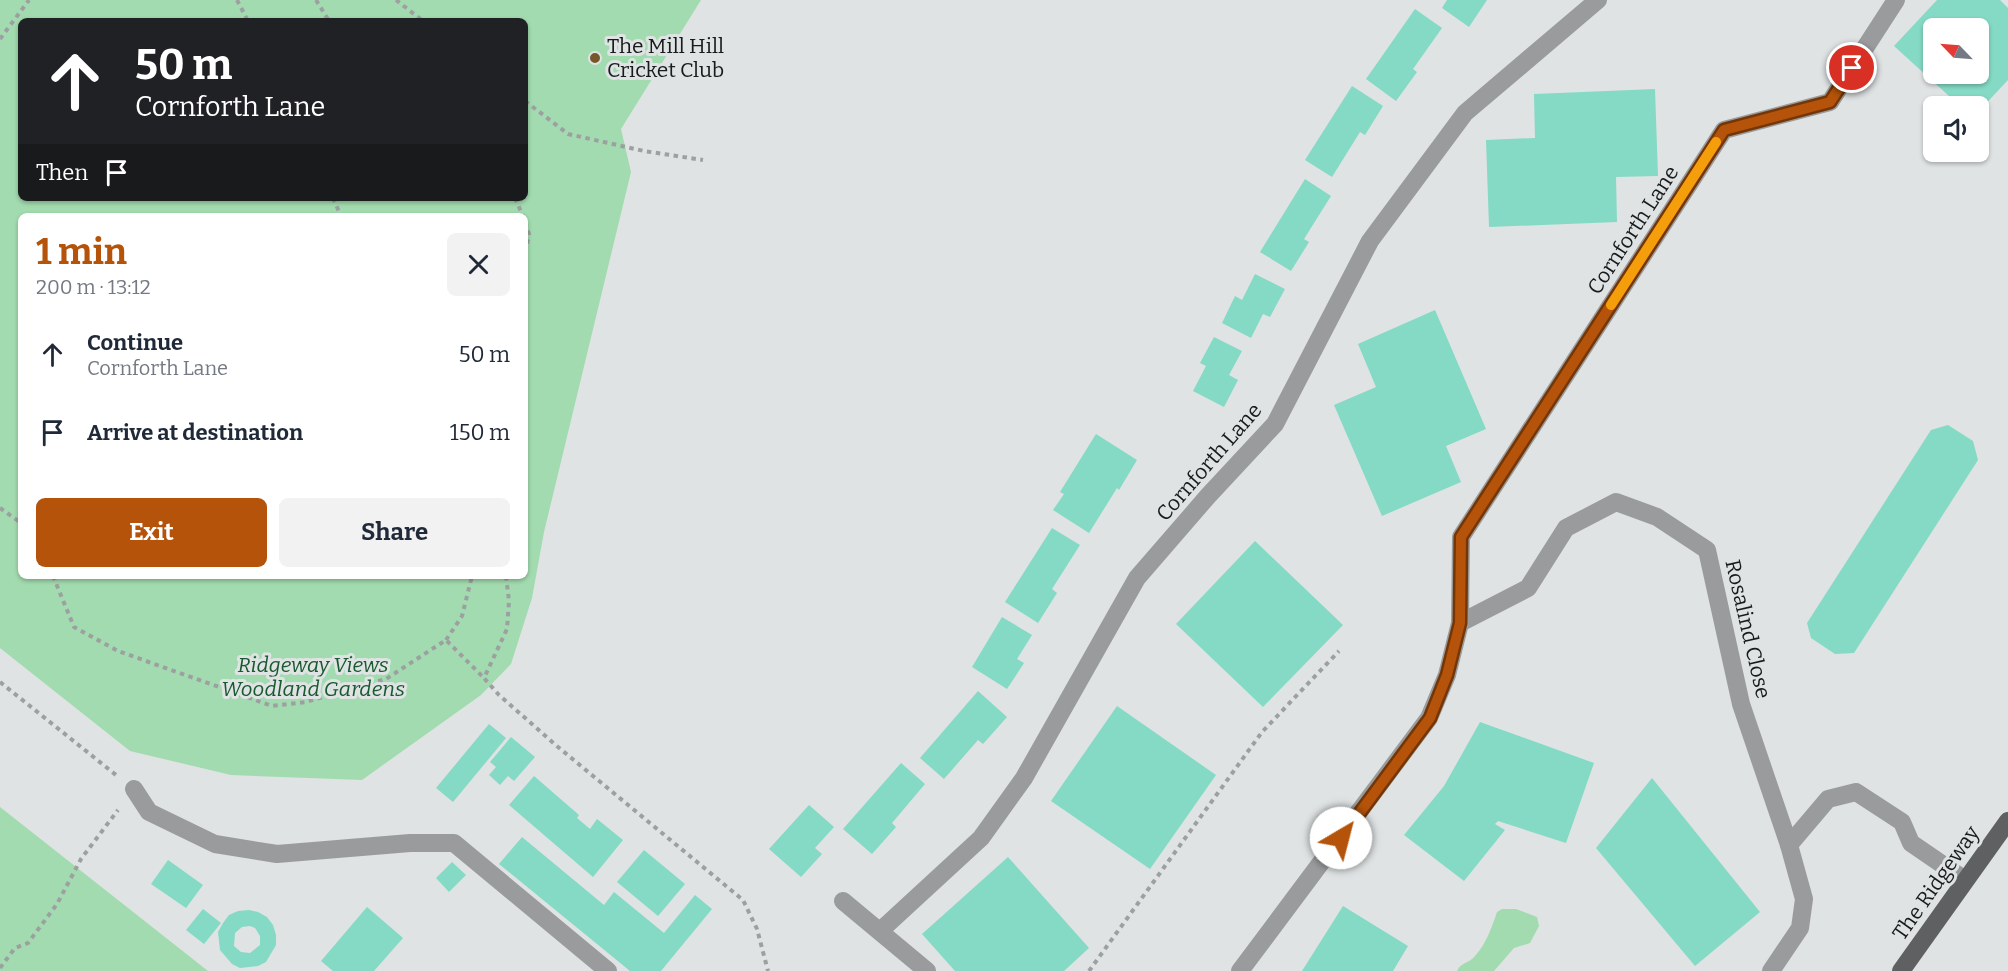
<!DOCTYPE html>
<meta charset="utf-8">
<style>
body{margin:0;font-family:Bitter,serif;background:#f2f2f3;color:#1f2937;height:100vh;display:flex;flex-direction:column;font-size:22px;white-space:nowrap}
*{box-sizing:border-box;margin:0}
p{font-size:20px;color:#747a83}
.icon{flex:none;width:33px;height:33px;fill:none;stroke:currentColor;stroke-width:2;stroke-linecap:round;stroke-linejoin:round}
.map{position:relative;flex:1;overflow:hidden}
.side{position:absolute;left:18px;top:213px;width:510px;height:366px;display:flex;flex-direction:column;background:#fff;border-radius:9px;box-shadow:0 2px 4px #0004}
.side>*{flex:none}
.banner{position:absolute;left:18px;top:18px;width:510px;height:183px;border-radius:9px;box-shadow:0 2px 4px #0004;background:#202124;color:#fff;overflow:hidden}
.needle{width:39px;rotate:295deg}
.fabs{position:absolute;left:1923px;top:18px;display:grid;gap:12px}
.fabs a{display:grid;place-items:center;width:66px;height:66px;border-radius:9px;background:#fff;box-shadow:0 2px 4px #0004;font-size:30px}
.pin{position:absolute;display:grid;place-items:center;width:51px;height:51px;color:#fff;margin:-26px;border:3px solid #fff;border-radius:50%;box-shadow:0 2px 6px #0007}
.me{position:absolute;width:66px;margin:-33px;rotate:37deg;stroke-linejoin:round;filter:drop-shadow(0 0 4px #0008)}
.turn{display:flex;align-items:center;gap:21px;height:126px;padding:0 18px;font-size:27px}
.turn .icon{width:78px;height:78px;stroke-width:2.5}
.turn b{display:block;font-size:42px;line-height:51px}
.then{display:flex;align-items:center;height:57px;padding:0 18px;background:#0003;gap:12px;font-size:22px}
.round{display:grid;place-items:center;flex:none;width:63px;height:63px;border-radius:9px;background:#f2f2f3}
.summary{display:flex;align-items:center;justify-content:space-between;height:102px;padding:0 18px}
h1{font-size:36px;font-weight:700;line-height:45px;color:#b45309}
.action{display:flex;gap:12px;margin-top:auto;padding:12px 18px}
.action a{flex:1;height:69px;border-radius:9px;background:#b45309;color:#fff;font-size:24px;font-weight:700;line-height:69px;text-align:center}
.action a+a{background:#f2f2f3;color:#1f2937}
ul{padding:0;list-style:none}
li{display:flex;align-items:center;gap:18px;height:78px;padding:0 18px}
li div{flex:1}
li b{display:block;font-size:22px}
li em{font-style:normal}
.map>svg:first-child{display:block}
.green{fill:#a2dbaf;fill-rule:evenodd}
.building{fill:#84dac5;fill-rule:evenodd}
.lines{fill:none;stroke-linecap:round;stroke-linejoin:round}
.path{stroke:#9da0a1;stroke-width:4;stroke-dasharray:4.5 4.5;stroke-linecap:butt}
.minor{stroke:#9a9b9c;stroke-width:18}
.major{stroke:#5e6061;stroke-width:18}
.route-casing{stroke:#753606;stroke-width:15}
.route{stroke:#b45309;stroke-width:10}
.slow{stroke:#f59e0b;stroke-width:10}
.poi-dot{fill:#76572c;stroke:#dfe3e4;stroke-width:2}
.labels{text-anchor:middle;stroke-width:6;stroke-linejoin:round;paint-order:stroke}
.poi-label{font-size:21px;fill:#191b1b;stroke:#dfe3e4;text-anchor:start}
.street-label{font-size:21px;fill:#191b1b;stroke:#dfe3e4}
.park-label{font-size:21px;font-style:italic;fill:#18592e;stroke:#dfe3e4}
</style>
<div class="map">
<svg width="2008" height="971" viewBox="0 0 2008 971">
<rect width="100%" height="100%" fill="#dfe3e4"/>
<g class="green">
<path d="M0 0H701L621 129 631 172 544 532 532 598 511 664 481 695 362 780 231 775 130 751 0 648ZM21 21H525V198H21ZM21 216H525V576H21Z"/>
<polygon points="0,807 208,971 0,971"/>
<path d="M1502 909H1516L1537 917 1539 926 1530 943 1514 948 1494 971H1457C1461 962 1470 963 1475 956 1486 944 1492 927 1497 912Z"/>
</g>
<g class="building">
<polygon points="1447,0 1487,0 1469,27 1442,8"/>
<path d="M1937 0H2000L2008 8V80L1978 112V106H1960L1894 46ZM1934 28H1978V74H1934Z"/>
<polygon points="1415,9 1442,28 1413,69 1417,72 1396,101 1366,79"/>
<polygon points="1352,86 1383,106 1365,135 1360,132 1332,177 1305,160"/>
<polygon points="1655,89 1658,176 1616,177 1617,222 1489,227 1486,140 1535,138 1534,94"/>
<polygon points="1305,179 1331,196 1304,239 1309,242 1291,271 1260,252"/>
<polygon points="1255,274 1285,289 1270,317 1263,314 1251,338 1222,323 1235,296 1242,300"/>
<polygon points="1435,310 1486,429 1446,446 1461,482 1382,516 1334,405 1376,387 1358,344"/>
<polygon points="1214,337 1242,351 1229,375 1238,380 1224,407 1193,391 1206,366 1200,363"/>
<polygon points="1948,425 1973,441 1978,460 1854,653 1835,654 1811,638 1807,623 1931,430"/>
<polygon points="1096,434 1137,460 1119,490 1117,488 1089,533 1053,510 1064,494 1060,492"/>
<polygon points="1052,528 1080,545 1052,589 1057,593 1038,623 1005,602"/>
<polygon points="1255,541 1343,625 1263,707 1176,624"/>
<polygon points="1002,617 1032,635 1017,659 1024,663 1007,689 972,667"/>
<polygon points="978,691 1007,717 983,744 978,740 944,779 920,758"/>
<polygon points="1117,706 1216,775 1150,869 1051,801"/>
<polygon points="1480,722 1594,763 1566,843 1498,821 1495,824 1505,830 1464,881 1404,835 1444,786"/>
<polygon points="489,724 506,738 453,802 436,788"/>
<polygon points="511,737 535,757 514,781 508,776 500,785 489,775 496,767 490,762"/>
<polygon points="901,763 925,784 892,823 896,827 872,854 843,829"/>
<polygon points="534,776 579,815 577,818 590,829 597,819 623,840 593,877 509,805"/>
<polygon points="1652,778 1760,912 1695,966 1596,848"/>
<polygon points="809,805 834,827 815,848 822,854 801,877 769,849"/>
<polygon points="522,837 604,905 614,892 664,933 695,895 712,909 661,971 630,971 499,864"/>
<polygon points="644,850 685,884 658,916 617,882"/>
<polygon points="1008,857 1089,948 1064,971 955,971 922,934"/>
<polygon points="168,860 203,885 186,908 151,884"/>
<polygon points="452,862 466,875 449,892 436,878"/>
<polygon points="1343,906 1408,946 1393,971 1302,971"/>
<polygon points="367,907 403,938 374,971 333,971 321,961"/>
<polygon points="203,909 221,923 204,944 186,930"/>
<path d="M249 910 258 912 267 917 273 925 276 935V945L266 962 258 966 240 968 232 964 220 950 218 932 223 923 229 915 238 911ZM250 926 255 928 260 936V945L250 953 241 952 234 946 235 933 242 927Z"/>
</g>
<g class="lines">
<g class="path">
<polyline points="237,0 248,21"/>
<polyline points="316,0 329,21"/>
<polyline points="396,0 423,21"/>
<polyline points="0,39 29,0"/>
<polyline points="525,101 568,134 644,151 703,160"/>
<polyline points="333,198 341,216"/>
<polyline points="515,198 523,216"/>
<polyline points="525,222 529,234 525,254"/>
<polyline points="0,508 21,523"/>
<polyline points="53,576 74,627 118,651 272,706 306,702 386,679 446,640 484,678"/>
<polyline points="506,576 509,601 507,629 484,678 499,695 558,747 743,900 757,929 768,971"/>
<polyline points="446,640 462,616 472,576"/>
<polyline points="0,682 116,775"/>
<polyline points="0,968 15,948 28,943 57,904 81,859 118,810"/>
<polyline points="1089,971 1262,732 1339,651"/>
</g>
<g class="minor">
<polyline points="1460,623 1528,588 1566,528 1616,502 1657,517 1707,550 1741,704 1789,845 1804,899 1800,928 1771,971"/>
<polyline points="134,789 149,812 215,844 277,854 410,843 454,843 608,971"/>
<polyline points="1789,845 1828,799 1856,792 1902,822 1911,843 1965,880"/>
<polyline points="843,901 927,971"/>
<polyline points="880,931 981,838 1024,778 1137,578 1208,496 1275,424 1370,241 1465,113 1598,0"/>
<polyline points="1240,971 1429,718 1447,675 1460,623 1461,537 1724,130 1830,102 1896,0"/>
</g>
<polyline class="major" points="1901,971 2008,821"/>
</g>
<g class="lines">
<defs>
<polyline id="route" points="1341,838 1430,718 1447,675 1460,623 1461,537 1724,130 1830,102 1852,68"/>
</defs>
<use href="#route" class="route-casing"/>
<use href="#route" class="route"/>
<polyline class="slow" points="1611,305 1716,142"/>
</g>
<circle class="poi-dot" cx="595" cy="58" r="6"/>
<g class="labels">
<g class="poi-label">
<text x="607" y="53">The Mill Hill<tspan x="607" dy="24">Cricket Club</tspan></text>
</g>
<g class="street-label">
<text transform="translate(1633 230) rotate(-57)" y="7">Cornforth Lane</text>
<text transform="translate(1209 462) rotate(-49)" y="7">Cornforth Lane</text>
<text transform="translate(1748 629) rotate(77)" y="7">Rosalind Close</text>
<text transform="translate(1936 883) rotate(-55)" y="7">The Ridgeway</text>
</g>
<g class="park-label">
<text x="313" y="672">Ridgeway Views<tspan x="313" dy="24">Woodland Gardens</tspan></text>
</g>
</g>
</svg>
<div class="fabs">
<a><svg class="needle" viewBox="-14 -14 28 28"><path d="M0-13l5 13h-10z" fill="#e53935"/><path d="M0 13l5-13h-10z" fill="#747a83"/></svg></a>
<a><svg class="icon" aria-label="sound" viewBox="0 0 24 24"><path d="M4 9h4l5-4v14l-5-4H4zM17 9q2 3 0 6"/></svg></a>
</div>
<div class="pin" style="left:1852px;top:68px;background:#d93025"><svg class="icon" aria-label="arrive" viewBox="0 0 24 24"><path d="M6 21V4h12l-3 4 3 4H6"/></svg></div>
<svg class="me" style="left:1341px;top:838px" viewBox="-20 -20 40 40"><circle r="19" fill="#fff"/><path d="M0-13L10 11 0 6-10 11z" fill="#b45309"/></svg>
<div class="banner">
<div class="turn"><svg class="icon" aria-label="ahead" viewBox="0 0 24 24"><path d="M12 20V5M6 11l6-6 6 6"/></svg><div><b>50 m</b>Cornforth Lane</div></div>
<div class="then">Then<svg class="icon" aria-label="arrive" viewBox="0 0 24 24"><path d="M6 21V4h12l-3 4 3 4H6"/></svg></div>
</div>
<section class="side">
<div class="summary"><div><h1>1 min</h1><p>200 m · 13:12</p></div><a class="round"><svg class="icon" aria-label="close" viewBox="0 0 24 24"><path d="M6 6l12 12M18 6L6 18"/></svg></a></div>
<ul>
<li><svg class="icon" aria-label="ahead" viewBox="0 0 24 24"><path d="M12 20V5M6 11l6-6 6 6"/></svg><div><b>Continue</b><p>Cornforth Lane</p></div><em>50 m</em></li>
<li><svg class="icon" aria-label="arrive" viewBox="0 0 24 24"><path d="M6 21V4h12l-3 4 3 4H6"/></svg><div><b>Arrive at destination</b></div><em>150 m</em></li>
</ul>
<div class="action"><a>Exit</a><a>Share</a></div>
</section>
</div>
